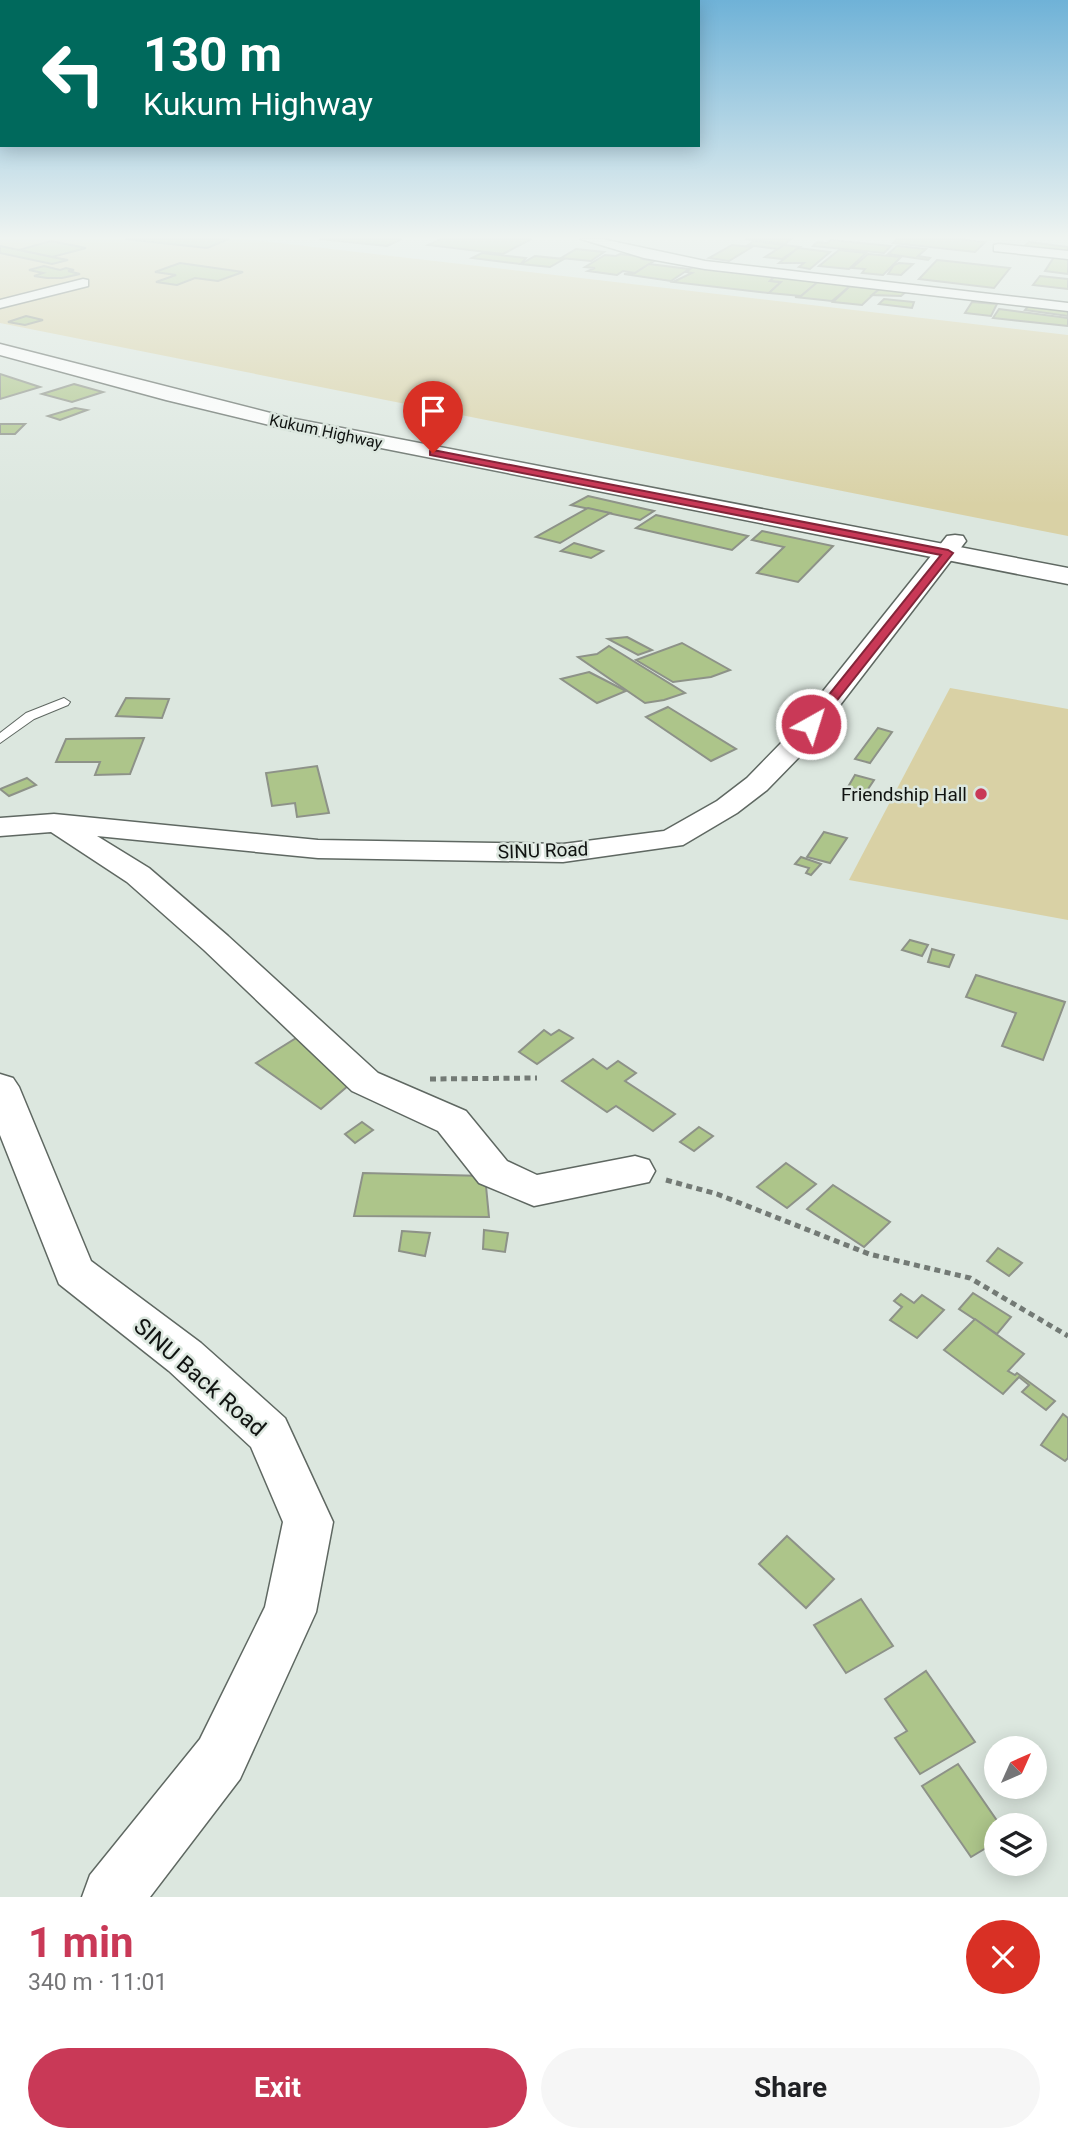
<!DOCTYPE html>
<meta charset="utf-8">
<style>
body{margin:0;font-family:Roboto,sans-serif;background:#f6f6f6;color:#202124;height:100vh;display:flex;flex-direction:column;font-size:26px;white-space:nowrap}
*{box-sizing:border-box;margin:0}
p{font-size:23px;color:#757577}
.icon{flex:none;width:38px;height:38px;fill:none;stroke:currentColor;stroke-width:2;stroke-linecap:round;stroke-linejoin:round}
.map{position:relative;height:1897px;overflow:hidden}
.details{display:flex;flex-direction:column;background:#fff;flex:1}
.details>*{flex:none}
.hud{position:absolute;left:0px;top:0px;width:700px;height:147px;box-shadow:0 4px 18px #0003;background:#00695c;color:#fff;overflow:hidden}
.needle{width:46px;rotate:45deg}
.fabs{position:absolute;left:984px;top:1736px;display:grid;gap:14px}
.fabs a{display:grid;place-items:center;width:63px;height:63px;border-radius:50%;background:#fff;box-shadow:0 4px 18px #0003;font-size:35px}
.pin{position:absolute;display:grid;place-items:center;width:60px;height:60px;color:#fff;margin:-72px -30px;border-radius:50% 50% 50% 0;rotate:-45deg;box-shadow:0 0 7px #0007}
.pin .icon{rotate:45deg}
.me{position:absolute;width:77px;margin:-38px;rotate:39deg;stroke-linejoin:round;filter:drop-shadow(0 0 5px #0008)}
.turn{display:flex;align-items:center;gap:24px;height:147px;padding:0 28px;font-size:32px}
.turn .icon{width:91px;height:91px;stroke-width:2.5}
.turn b{display:block;font-size:49px;line-height:60px}
.round{display:grid;place-items:center;flex:none;width:74px;height:74px;border-radius:37px;background:#f6f6f6}
.head{display:flex;align-items:center;justify-content:space-between;height:119px;padding:0 28px}
h1{font-size:42px;font-weight:700;line-height:52px;color:#c93957}
.cta{display:flex;gap:14px;margin-top:auto;padding:14px 28px}
.cta a{flex:1;height:80px;border-radius:42px;background:#c93957;color:#fff;font-size:28px;font-weight:700;line-height:80px;text-align:center}
.cta a+a{background:#f6f6f6;color:#202124}
.map>svg:first-child{display:block}
.green{fill:#d9d1a5}
.building{fill:#adc58a;stroke:#8d9288;stroke-width:2}
.lines{fill:none;stroke-linecap:round;stroke-linejoin:round}
.lane-casing{stroke:#5f6862;stroke-width:2}
.street-casing{stroke:#5f6862;stroke-width:3}
.secondary-casing{stroke:#5f6862;stroke-width:3}
.path{stroke:#737a75;stroke-width:5;stroke-dasharray:6 4.5;stroke-linecap:butt}
.lane{fill:#fff;fill-rule:evenodd}
.street{fill:#fff;fill-rule:evenodd}
.secondary{fill:#fff;fill-rule:evenodd}
.route{fill:#c93957;stroke:#832539;stroke-width:2}
.poi-dot{fill:#c93957;stroke:#dce7df;stroke-width:2.5}
.labels{text-anchor:middle;stroke-width:5;stroke-linejoin:round;paint-order:stroke}
.far-street-label{font-size:16px;fill:#101311;stroke:#dce7df}
.poi-label{font-size:19px;fill:#101311;stroke:#dce7df;text-anchor:end}
.street-label{font-size:19px;fill:#101311;stroke:#dce7df}
.near-street-label{font-size:23px;fill:#101311;stroke:#dce7df}
</style>
<div class="map">
<svg width="1068" height="1897" viewBox="0 0 1068 1897">
<rect width="100%" height="100%" fill="#dce7df"/>
<g class="green">
<polygon points="0,239 246,239 1068,335 1068,536 0,323"/>
<polygon points="950,688 1068,709 1068,920 849,880"/>
</g>
<g class="building">
<polygon points="125,239 229,239 207,248"/>
<polygon points="319,239 402,239 387,246"/>
<polygon points="441,239 531,239 503,254 428,245"/>
<polygon points="745,239 791,239 785,244"/>
<polygon points="897,239 956,239 985,242 975,252 893,243"/>
<polygon points="831,240 891,246 884,253 813,246 817,242 827,243"/>
<polygon points="51,241 86,248 52,257 19,250"/>
<polygon points="754,241 784,245 778,249 748,245"/>
<polygon points="1029,242 1068,247 1068,252 1023,247"/>
<polygon points="732,245 752,247 729,261 709,258"/>
<polygon points="784,245 800,247 782,259 765,257"/>
<polygon points="0,246 52,257 68,260 52,264 0,253"/>
<polygon points="897,246 926,249 918,256 930,258 928,260 888,254"/>
<polygon points="798,248 830,252 810,269 799,267 804,263 779,263"/>
<polygon points="576,249 604,252 591,261 561,258"/>
<polygon points="839,250 866,253 849,269 819,266"/>
<polygon points="482,253 526,258 521,264 472,258"/>
<polygon points="620,254 647,257 643,259 654,261 635,273 623,271 617,275 588,271 595,268 585,267 605,255 616,256"/>
<polygon points="868,254 901,257 883,275 862,273 865,269 852,268"/>
<polygon points="1056,254 1068,255 1068,274 1045,271"/>
<polygon points="535,256 564,259 550,267 521,264"/>
<polygon points="937,260 947,261 1010,268 994,288 919,279"/>
<polygon points="180,263 243,272 218,281 195,278 177,285 156,282 176,275 155,272"/>
<polygon points="899,263 913,264 901,275 888,274 894,265"/>
<polygon points="649,264 689,269 671,281 624,274 635,273"/>
<polygon points="696,265 777,274 770,281 781,282 769,293 673,282 692,273 686,272"/>
<polygon points="44,266 60,270 66,268 74,270 68,271 80,274 62,278 47,278 34,276 43,273 29,270"/>
<polygon points="777,274 820,280 801,296 769,293 781,282 770,281"/>
<polygon points="1040,276 1068,279 1068,289 1033,285"/>
<polygon points="820,280 850,286 832,301 795,297 801,296"/>
<polygon points="850,286 879,289 862,305 833,302"/>
<polygon points="882,287 908,290 901,296 872,295"/>
<polygon points="884,299 914,302 912,308 879,304"/>
<polygon points="972,302 997,304 991,316 965,313"/>
<polygon points="1030,304 1068,309 1068,316 1025,310"/>
<polygon points="999,309 1068,318 1068,326 993,318"/>
<polygon points="26,316 43,320 25,325 8,322"/>
<polygon points="0,374 40,387 0,399"/>
<polygon points="74,384 103,392 72,402 42,394"/>
<polygon points="75,408 87,410 60,420 48,416"/>
<polygon points="0,424 25,424 15,434 0,434"/>
<polygon points="588,496 654,511 640,520 571,505"/>
<polygon points="588,508 610,513 560,543 536,537"/>
<polygon points="656,515 748,536 732,550 636,528"/>
<polygon points="762,531 833,546 798,582 757,573 784,547 752,540"/>
<polygon points="574,543 603,551 591,558 561,551"/>
<polygon points="627,637 652,650 638,655 608,639"/>
<polygon points="682,643 730,670 711,677 673,682 636,660"/>
<polygon points="609,646 685,693 664,700 645,703 578,657 597,654"/>
<polygon points="589,672 626,691 597,703 561,679"/>
<polygon points="126,698 169,699 162,718 116,716"/>
<polygon points="668,707 736,749 711,761 646,717"/>
<polygon points="878,728 892,732 870,763 855,759"/>
<polygon points="144,738 130,774 95,775 100,762 56,762 66,739"/>
<polygon points="317,766 329,813 297,817 295,803 272,806 266,773"/>
<polygon points="855,775 874,780 866,792 848,787"/>
<polygon points="27,778 36,785 9,796 0,789"/>
<polygon points="824,832 847,838 830,863 807,857"/>
<polygon points="801,857 821,864 811,875 806,873 809,868 795,864"/>
<polygon points="910,940 928,945 922,956 902,950"/>
<polygon points="932,949 954,955 949,967 928,962"/>
<polygon points="976,975 1065,1002 1043,1060 1002,1046 1016,1013 966,997"/>
<polygon points="544,1030 551,1035 559,1030 573,1038 537,1064 519,1052"/>
<polygon points="301,1035 356,1079 321,1109 256,1063"/>
<polygon points="593,1059 607,1069 618,1061 636,1073 625,1081 675,1114 653,1131 616,1106 607,1112 562,1081"/>
<polygon points="362,1122 373,1130 355,1143 345,1134"/>
<polygon points="699,1127 713,1136 694,1151 680,1142"/>
<polygon points="786,1163 816,1184 787,1208 757,1187"/>
<polygon points="363,1173 485,1176 489,1217 354,1216"/>
<polygon points="833,1185 890,1222 864,1247 807,1209"/>
<polygon points="484,1230 508,1233 505,1252 483,1249"/>
<polygon points="402,1231 430,1233 425,1256 399,1251"/>
<polygon points="998,1248 1022,1263 1009,1276 987,1261"/>
<polygon points="973,1293 1011,1317 997,1334 959,1309"/>
<polygon points="901,1294 914,1303 922,1295 944,1310 917,1338 890,1320 902,1307 894,1301"/>
<polygon points="975,1319 1024,1354 1008,1371 1015,1375 1017,1373 1055,1401 1046,1410 1022,1392 1029,1385 1019,1377 1003,1394 944,1350"/>
<polygon points="1063,1414 1068,1418 1068,1458 1065,1461 1041,1445"/>
<polygon points="787,1536 834,1579 806,1608 759,1564"/>
<polygon points="861,1599 893,1646 846,1673 814,1625"/>
<polygon points="926,1671 975,1742 920,1774 895,1738 907,1731 885,1699"/>
<polygon points="958,1764 1000,1825 996,1825 996,1842 971,1857 922,1786"/>
</g>
<g class="lines">
<defs>
<polygon id="lane" points="64,698 70,702 68,705 34,719 0,743 0,733 26,713"/>
<g id="street">
<polygon points="581,239 602,239 705,261 1068,303 1068,311 705,269 644,258"/>
<polygon points="999,244 1068,251 1068,259 994,251 994,245"/>
<polygon points="83,279 88,280 88,286 0,308 0,300"/>
<polygon points="955,535 963,536 966,541 804,752 767,790 737,813 683,845 563,862 318,858 97,836 149,868 228,936 378,1073 466,1111 507,1161 537,1175 635,1156 649,1160 655,1171 649,1182 534,1206 479,1183 438,1131 352,1091 204,950 127,882 51,832 0,836 0,818 54,814 318,840 563,844 664,831 717,801 747,778 784,740 947,536"/>
<polygon points="0,1074 13,1078 19,1087 91,1261 201,1343 285,1418 333,1522 316,1612 240,1779 150,1897 82,1897 90,1875 200,1739 265,1607 283,1522 251,1447 169,1371 59,1284 0,1135"/>
</g>
<polygon id="secondary" points="0,344 290,418 1068,568 1068,584 290,430 166,400 0,355"/>
</defs>
<use href="#lane" class="lane-casing"/>
<use href="#street" class="street-casing"/>
<use href="#secondary" class="secondary-casing"/>
<g class="path">
<polyline points="430,1079 537,1078"/>
<polyline points="666,1180 717,1194 869,1254 970,1278 1068,1336"/>
</g>
<use href="#lane" class="lane"/>
<use href="#street" class="street"/>
<use href="#secondary" class="secondary"/>
</g>
<linearGradient id="sky" x2="0" y2="1"><stop stop-color="#6fb2d7"/><stop offset="0.47" stop-color="#eff4f1"/><stop offset="1" stop-color="#eff4f1" stop-opacity="0"/></linearGradient>
<rect width="1068" height="505" fill="url(#sky)"/>
<polygon class="route" points="433,450 948,550 953,553 816,727 807,727 807,722 941,555 430,455 430,451"/>
<circle class="poi-dot" cx="981" cy="794" r="7"/>
<g class="labels">
<g class="far-street-label">
<text transform="translate(326 431) rotate(12)" y="6">Kukum Highway</text>
</g>
<g class="poi-label">
<text x="967" y="801">Friendship Hall</text>
</g>
<g class="street-label">
<text transform="translate(543 850) rotate(-2)" y="7">SINU Road</text>
</g>
<g class="near-street-label">
<text transform="translate(200 1377) rotate(41)" y="8">SINU Back Road</text>
</g>
</g>
</svg>
<div class="fabs">
<a><svg class="needle" viewBox="-14 -14 28 28"><path d="M0-13l5 13h-10z" fill="#e53935"/><path d="M0 13l5-13h-10z" fill="#757577"/></svg></a>
<a><svg class="icon" aria-label="layers" viewBox="0 0 24 24"><path d="M12 4l9 5-9 5-9-5zM3 14l9 5 9-5"/></svg></a>
</div>
<div class="pin" style="left:433px;top:453px;background:#d93025"><svg class="icon" aria-label="arrive" viewBox="0 0 24 24"><path d="M6 21V4h12l-3 4 3 4H6"/></svg></div>
<svg class="me" style="left:811px;top:724px" viewBox="-20 -20 40 40"><circle r="17" fill="#c93957" stroke="#fff" stroke-width="3"/><path d="M0-11L8 9 0 5-8 9z" fill="#fff"/></svg>
<div class="hud">
<div class="turn"><svg class="icon" aria-label="left" viewBox="0 0 24 24"><path d="M17 20v-9H6M10 6l-5 5 5 5"/></svg><div><b>130 m</b>Kukum Highway</div></div>
</div>
</div>
<section class="details">
<div class="head"><div><h1>1 min</h1><p>340 m · 11:01</p></div><a class="round" style="background:#d93025;color:#fff"><svg class="icon" aria-label="close" viewBox="0 0 24 24"><path d="M6 6l12 12M18 6L6 18"/></svg></a></div>
<div class="cta"><a>Exit</a><a>Share</a></div>
</section>
